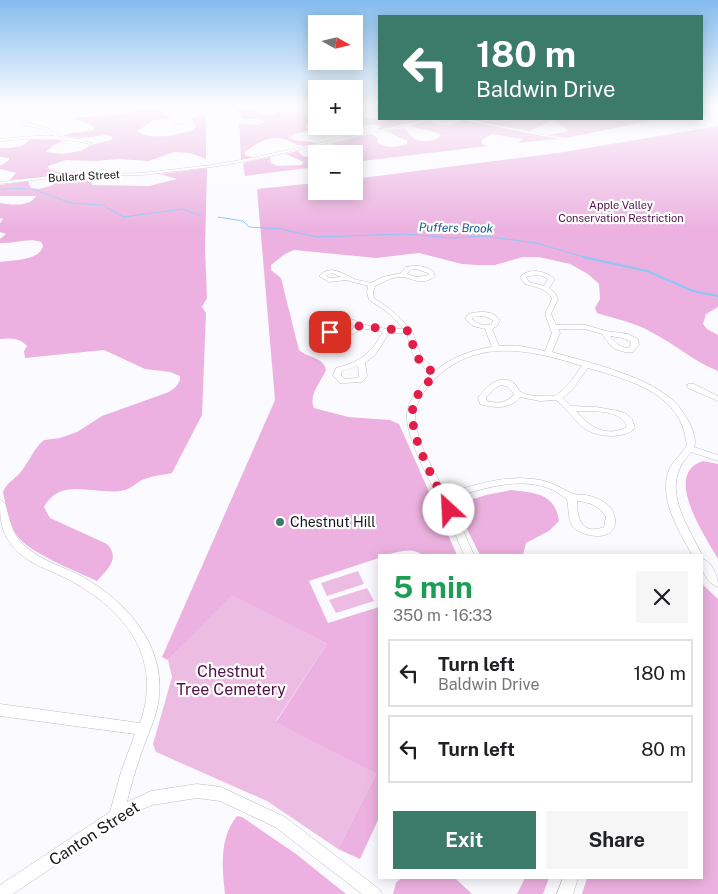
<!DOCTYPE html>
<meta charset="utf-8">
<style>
body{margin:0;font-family:"Public Sans",sans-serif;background:#f6f6f6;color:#202124;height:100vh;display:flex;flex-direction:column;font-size:19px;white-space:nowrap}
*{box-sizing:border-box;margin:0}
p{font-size:16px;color:#757577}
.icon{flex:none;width:28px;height:28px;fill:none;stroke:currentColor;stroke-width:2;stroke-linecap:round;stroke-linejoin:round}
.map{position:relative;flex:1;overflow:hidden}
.panel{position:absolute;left:378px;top:554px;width:325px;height:325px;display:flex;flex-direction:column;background:#fff;border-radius:0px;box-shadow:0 2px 12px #0003}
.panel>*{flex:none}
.banner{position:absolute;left:378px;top:15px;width:325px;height:105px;border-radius:0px;box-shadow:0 2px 12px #0003;background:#3c7b6a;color:#fff;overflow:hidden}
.needle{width:32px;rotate:98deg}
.controls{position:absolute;left:308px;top:15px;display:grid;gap:10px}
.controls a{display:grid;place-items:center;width:55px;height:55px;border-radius:0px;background:#fff;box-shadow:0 2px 12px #0003;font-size:25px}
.pin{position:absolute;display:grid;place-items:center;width:42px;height:42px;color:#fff;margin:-21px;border-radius:10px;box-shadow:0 2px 8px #0006}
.me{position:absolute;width:55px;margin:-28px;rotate:335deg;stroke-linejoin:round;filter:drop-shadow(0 0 4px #0008)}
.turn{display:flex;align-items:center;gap:18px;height:105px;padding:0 15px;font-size:22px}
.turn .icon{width:65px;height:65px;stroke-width:2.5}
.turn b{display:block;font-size:35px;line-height:42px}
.round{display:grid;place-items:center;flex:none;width:52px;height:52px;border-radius:0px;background:#f6f6f6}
.summary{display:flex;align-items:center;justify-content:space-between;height:85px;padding:0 15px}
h1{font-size:30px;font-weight:700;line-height:38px;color:#1e9e55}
.button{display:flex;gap:10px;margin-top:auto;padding:10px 15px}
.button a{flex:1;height:58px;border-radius:0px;background:#3c7b6a;color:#fff;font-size:20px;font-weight:700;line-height:58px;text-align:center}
.button a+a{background:#f6f6f6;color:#202124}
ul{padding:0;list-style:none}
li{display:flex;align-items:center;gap:15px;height:68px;margin:0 10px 8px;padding:0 5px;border:2px solid #e0e0e0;border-radius:0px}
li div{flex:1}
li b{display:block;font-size:19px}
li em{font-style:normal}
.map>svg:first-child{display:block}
.green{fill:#edbce3}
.forest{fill:#ecb1e0}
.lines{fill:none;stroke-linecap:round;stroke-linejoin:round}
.stream-far1{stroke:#8bc8f6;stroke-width:1}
.stream{stroke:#8bc8f6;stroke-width:2}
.minor-casing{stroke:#bcbcc0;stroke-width:1}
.major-casing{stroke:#bcbcc0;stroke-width:1}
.minor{fill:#fff;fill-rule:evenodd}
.major{fill:#fff;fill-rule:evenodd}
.route{stroke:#e11d48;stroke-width:9;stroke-dasharray:0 16.2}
.poi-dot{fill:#3c7b6a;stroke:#fff;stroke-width:2}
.labels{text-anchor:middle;stroke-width:4.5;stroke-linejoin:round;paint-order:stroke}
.far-street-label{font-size:11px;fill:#161618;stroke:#fff}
.far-park-label{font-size:11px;fill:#520f4a;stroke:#fff}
.far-water-label{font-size:12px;font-style:italic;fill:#165b87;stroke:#fff}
.poi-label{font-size:14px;fill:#161618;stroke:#fff;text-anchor:start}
.near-park-label{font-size:16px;fill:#520f4a;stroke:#fff}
.near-street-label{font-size:16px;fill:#161618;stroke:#fff}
</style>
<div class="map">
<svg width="718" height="894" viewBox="0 0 718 894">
<rect width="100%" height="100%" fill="#fbfbff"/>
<g class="green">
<polygon points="358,571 364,584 327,596 321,583"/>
<polygon points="367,588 374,601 336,613 329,600"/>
<polygon points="232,594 327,644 276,721 376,774 338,849 267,801 156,752 153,744 172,677 168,660"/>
</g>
<g class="forest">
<path d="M134 105H170L160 110 171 119 154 120 137 131C149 141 178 135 193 130L196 126 191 118 206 115V159L190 153 174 152 149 161 118 159 95 161 66 160 48 166 49 169 57 172H76L75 174 10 180 16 173 0 169V166L9 160V158L0 157V148H10L22 146 31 139 61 140V142L52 146 46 152 63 154 81 151 91 145 111 140 113 137 106 135 81 138 63 136C72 130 85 134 95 129L90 124 70 118 125 114 136 110 137 106Z"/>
<path d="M266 105 268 106 257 110 255 112 263 115 276 114 278 109 273 105H293L282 111 284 113 306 111 304 105H307L311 111 316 112V121L305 127 310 130 294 134 289 138C297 143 307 139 316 144 291 149 296 140 278 138 266 137 254 145 245 152V155L254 158 241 160 239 123 258 125 266 122 260 119H243L234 109Z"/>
<polygon points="354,116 369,119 379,117 379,119 428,119 376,130 381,126 363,124 362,121 354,118"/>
<path d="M467 119H658L566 138 548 135 568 131C551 112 546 126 530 131Z"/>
<path d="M463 120 558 139 518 143 523 139 491 134 482 140V144L488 146 354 162V154H336L351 152 354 148 330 144 372 134 378 138 377 142C385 149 397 147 407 144V141L386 131 404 128 414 139C423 142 436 142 441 135 431 128 421 132 410 125L430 121C443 128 452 125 463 120Z"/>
<path d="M718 126V307L706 314 703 324 707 329 718 335V371C693 361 675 344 651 332 634 322 615 319 597 313L595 308 600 299 599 284 588 274 570 264 539 257H523L495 265H477L462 264 419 253 376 258 294 250 285 254 271 265V270L281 278 299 350C309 359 323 356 326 370 321 382 308 395 314 408L348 417 390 420 399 424 457 555H422C410 545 394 555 379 555V558L309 581 328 623 379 607V818L360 859 338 849 376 774 276 722 327 644 232 595 168 660 162 657 275 400 257 189 316 183V191H354V179L558 153Z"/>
<polygon points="298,151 303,156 316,159 316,167 245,176 243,163 270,157 271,163 278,166 301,165 304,162 285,154"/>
<path d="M207 168 205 248 207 298 202 307 206 313 202 415 172 473C162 475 151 476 142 480 136 483 132 488 125 490 97 497 62 475 44 507L50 518 107 544C121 559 107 569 97 581 76 571 32 554 18 537 9 526 6 505 3 492 6 484 13 480 19 474 29 463 33 449 44 440L60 438 77 432 102 416 169 392C175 388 181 383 180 376L170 372 145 369 104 350 25 358 24 351 27 346C20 338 10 338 0 339V262C13 260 39 261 43 246L41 242C28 237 14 244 0 243V239L6 234 0 232V223L3 219 0 218V203C12 205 29 207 36 196H0V185L28 181 31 188 40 189 53 185V183L47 179 89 176 92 185 149 186 177 179 160 174Z"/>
<path d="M703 461 718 464V559C705 536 662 474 703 461Z"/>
<path d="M511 490C535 493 555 493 559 521L549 531 526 543 523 555H480L455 505 486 495Z"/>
<polygon points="701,583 718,599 718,894 582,894 587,878 701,878"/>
<path d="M237 816 242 817 296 854 346 894H225C222 868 219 838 237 816Z"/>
<polygon points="401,878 455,878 472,894 393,894 396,883"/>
<polygon points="525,878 549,878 543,894 517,894"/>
</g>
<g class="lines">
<g class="stream-far1">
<polyline points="0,190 17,188 35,190 71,203 103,205 123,217 183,209 201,216"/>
<polyline points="218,217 243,221 249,227 281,229 317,237 404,234 454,238 483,236 536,243 587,258"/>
</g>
<polyline class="stream" points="583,257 647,271 693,291 718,296"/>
<defs>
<g id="minor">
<path d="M252 105H260L195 116 185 119 188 120V122L181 124 173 122C195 108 226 107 252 105Z"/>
<path d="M32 107 35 108 33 114 25 122 47 128 61 137 79 139 92 143 90 144C60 137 31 138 0 141V139L34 136H55L45 130 21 124V122L30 113Z"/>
<polygon points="430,119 436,119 252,160 212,167 142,175 60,177 0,184 0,182 60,175 142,173 212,165 252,158"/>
<polygon points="458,119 465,119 550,136 548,137"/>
<path d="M412 266C419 265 426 267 433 271L435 276C421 287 414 278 401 277 392 277 383 282 375 286L373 292 374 298 390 309 412 330 421 356 435 371C452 357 471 350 492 347L485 329 473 326 465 319 468 314C480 311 492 310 500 320L497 326 492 329 499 346H521L545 351 552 333 545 314 552 299C547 288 535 287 525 284L520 277C530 267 545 271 555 279L549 288 555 293 558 299 551 314 556 325H586L606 331 628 334 638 339 639 345 633 352H625L615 349 610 345 602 334 585 329H558L560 333 552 352C587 362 641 374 670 398 678 404 684 413 689 422 692 428 697 440 694 447L718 455V461L691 452C687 458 682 462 680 468 666 496 690 530 702 555L701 557V555H692C679 530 658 499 669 470 673 460 683 454 687 444 685 438 685 431 682 425 667 389 622 378 588 368L571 391 563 398 571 406 596 407 619 411 627 414 632 419 635 428C630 434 621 435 614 436 579 436 579 419 556 400L540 401 520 397C510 410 494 408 480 404L478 398C486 387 499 373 514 383 517 386 518 390 521 392 527 396 537 396 544 396 550 396 555 397 559 393 569 386 575 375 582 366 529 349 474 337 432 382 424 391 415 403 415 416 416 443 434 470 446 494 476 484 508 474 540 480 552 482 561 488 571 493 576 495 581 495 586 495 601 498 617 507 615 524 613 533 606 536 598 536 593 536 588 535 583 533 566 528 570 513 567 499 562 496 558 493 553 490 521 475 481 489 449 499L474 555H464C456 537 450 519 441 502 430 481 405 437 407 413 409 398 421 385 431 374 415 361 411 353 407 333H389L376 354 365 363 367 376 362 382 343 383H340L333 376 336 368C361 361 370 355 383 332L360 328C352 340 332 338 323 328L326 322 344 317 354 320 360 324 387 329H404L386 311 369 300 367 292 368 286 346 280 329 282 319 276C330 265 340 272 352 278 358 281 365 281 371 283L383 277 401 273 406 267ZM416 269 428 273 429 275 417 277 407 274 410 270ZM332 273 341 277 330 278 326 276ZM541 275 548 279 544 286 529 282 526 277 529 276ZM484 316 493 320 492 324C484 327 478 324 472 319L473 317ZM344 321 349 322 354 326 353 329C345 333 338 333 331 328V324ZM610 336 623 338 631 342V345L628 348C620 347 615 343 610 336ZM358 366 359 376 357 378 345 379 341 375 342 371ZM502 385 508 387 514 394C507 403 498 404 487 401L486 398C491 392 495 387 502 385ZM576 411C591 411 622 409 627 427 606 438 589 427 576 411ZM577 501C590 502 599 506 606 517L604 527C581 536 577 517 577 501Z"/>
<polygon points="688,384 694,384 718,396 718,401 688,388 687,386"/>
<path d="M0 500 3 501 5 503C9 516 11 531 20 541 35 558 56 564 75 573 122 596 165 642 159 697 157 716 148 734 142 751 136 768 131 785 127 802L151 791 197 784 221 787 285 817 379 889 382 894H362L275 827 220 801 197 798 152 805 130 815 13 894H0V885L110 812 121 772 135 734 0 716V704L140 723C163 658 126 611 71 581 50 569 24 564 10 543 0 529 0 516 0 500Z"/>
<path d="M701 558C713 563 718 575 718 587 706 583 701 570 701 558Z"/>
<polygon points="563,878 578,878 573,894 557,894"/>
</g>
<polygon id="major" points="60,105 78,105 0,111 0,109"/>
</defs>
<use href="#minor" class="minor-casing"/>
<use href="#major" class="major-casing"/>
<use href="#minor" class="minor"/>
<use href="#major" class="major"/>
</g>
<linearGradient id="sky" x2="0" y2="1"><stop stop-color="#83bcee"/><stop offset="0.46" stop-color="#fdfdff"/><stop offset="1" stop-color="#fdfdff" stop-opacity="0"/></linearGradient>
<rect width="718" height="230" fill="url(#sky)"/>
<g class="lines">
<path class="route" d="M330 332C340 335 347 335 356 330L358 326 410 331C415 357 415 358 435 374 428 383 418 392 414 402 405 433 436 482 449 510"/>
</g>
<circle class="poi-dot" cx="280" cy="522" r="5"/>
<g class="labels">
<g class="far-street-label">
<text transform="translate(84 176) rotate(-3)" y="4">Bullard Street</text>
</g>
<g class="far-park-label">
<text x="621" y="209">Apple Valley<tspan x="621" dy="13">Conservation Restriction</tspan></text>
</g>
<g class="far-water-label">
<text transform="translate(456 228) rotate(1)" y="4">Puffers Brook</text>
</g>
<g class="poi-label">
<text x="290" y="527">Chestnut Hill</text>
</g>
<g class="near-park-label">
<text x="231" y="677">Chestnut<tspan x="231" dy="18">Tree Cemetery</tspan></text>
</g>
<g class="near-street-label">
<text transform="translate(94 833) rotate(-33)" y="6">Canton Street</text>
</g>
</g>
</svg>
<div class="controls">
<a><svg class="needle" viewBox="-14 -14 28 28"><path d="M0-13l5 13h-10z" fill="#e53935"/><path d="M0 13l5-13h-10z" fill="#757577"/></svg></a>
<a>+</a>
<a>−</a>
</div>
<div class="pin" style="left:330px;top:332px;background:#d93025"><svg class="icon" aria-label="arrive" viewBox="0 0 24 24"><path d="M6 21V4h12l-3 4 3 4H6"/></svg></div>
<svg class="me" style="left:449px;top:510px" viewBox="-20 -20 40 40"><circle r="19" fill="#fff"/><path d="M0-13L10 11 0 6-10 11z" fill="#e11d48"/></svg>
<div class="banner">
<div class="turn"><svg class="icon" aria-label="left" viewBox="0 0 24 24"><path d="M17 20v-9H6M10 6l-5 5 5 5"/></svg><div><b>180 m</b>Baldwin Drive</div></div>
</div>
<section class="panel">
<div class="summary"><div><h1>5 min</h1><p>350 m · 16:33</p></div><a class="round"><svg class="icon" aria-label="close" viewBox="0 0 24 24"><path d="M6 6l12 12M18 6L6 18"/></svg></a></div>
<ul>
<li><svg class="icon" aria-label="left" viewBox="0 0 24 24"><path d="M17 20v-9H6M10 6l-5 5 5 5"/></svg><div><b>Turn left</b><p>Baldwin Drive</p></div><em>180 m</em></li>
<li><svg class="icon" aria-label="left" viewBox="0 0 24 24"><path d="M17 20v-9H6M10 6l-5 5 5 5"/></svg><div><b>Turn left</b></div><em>80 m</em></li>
</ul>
<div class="button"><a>Exit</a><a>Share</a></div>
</section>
</div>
